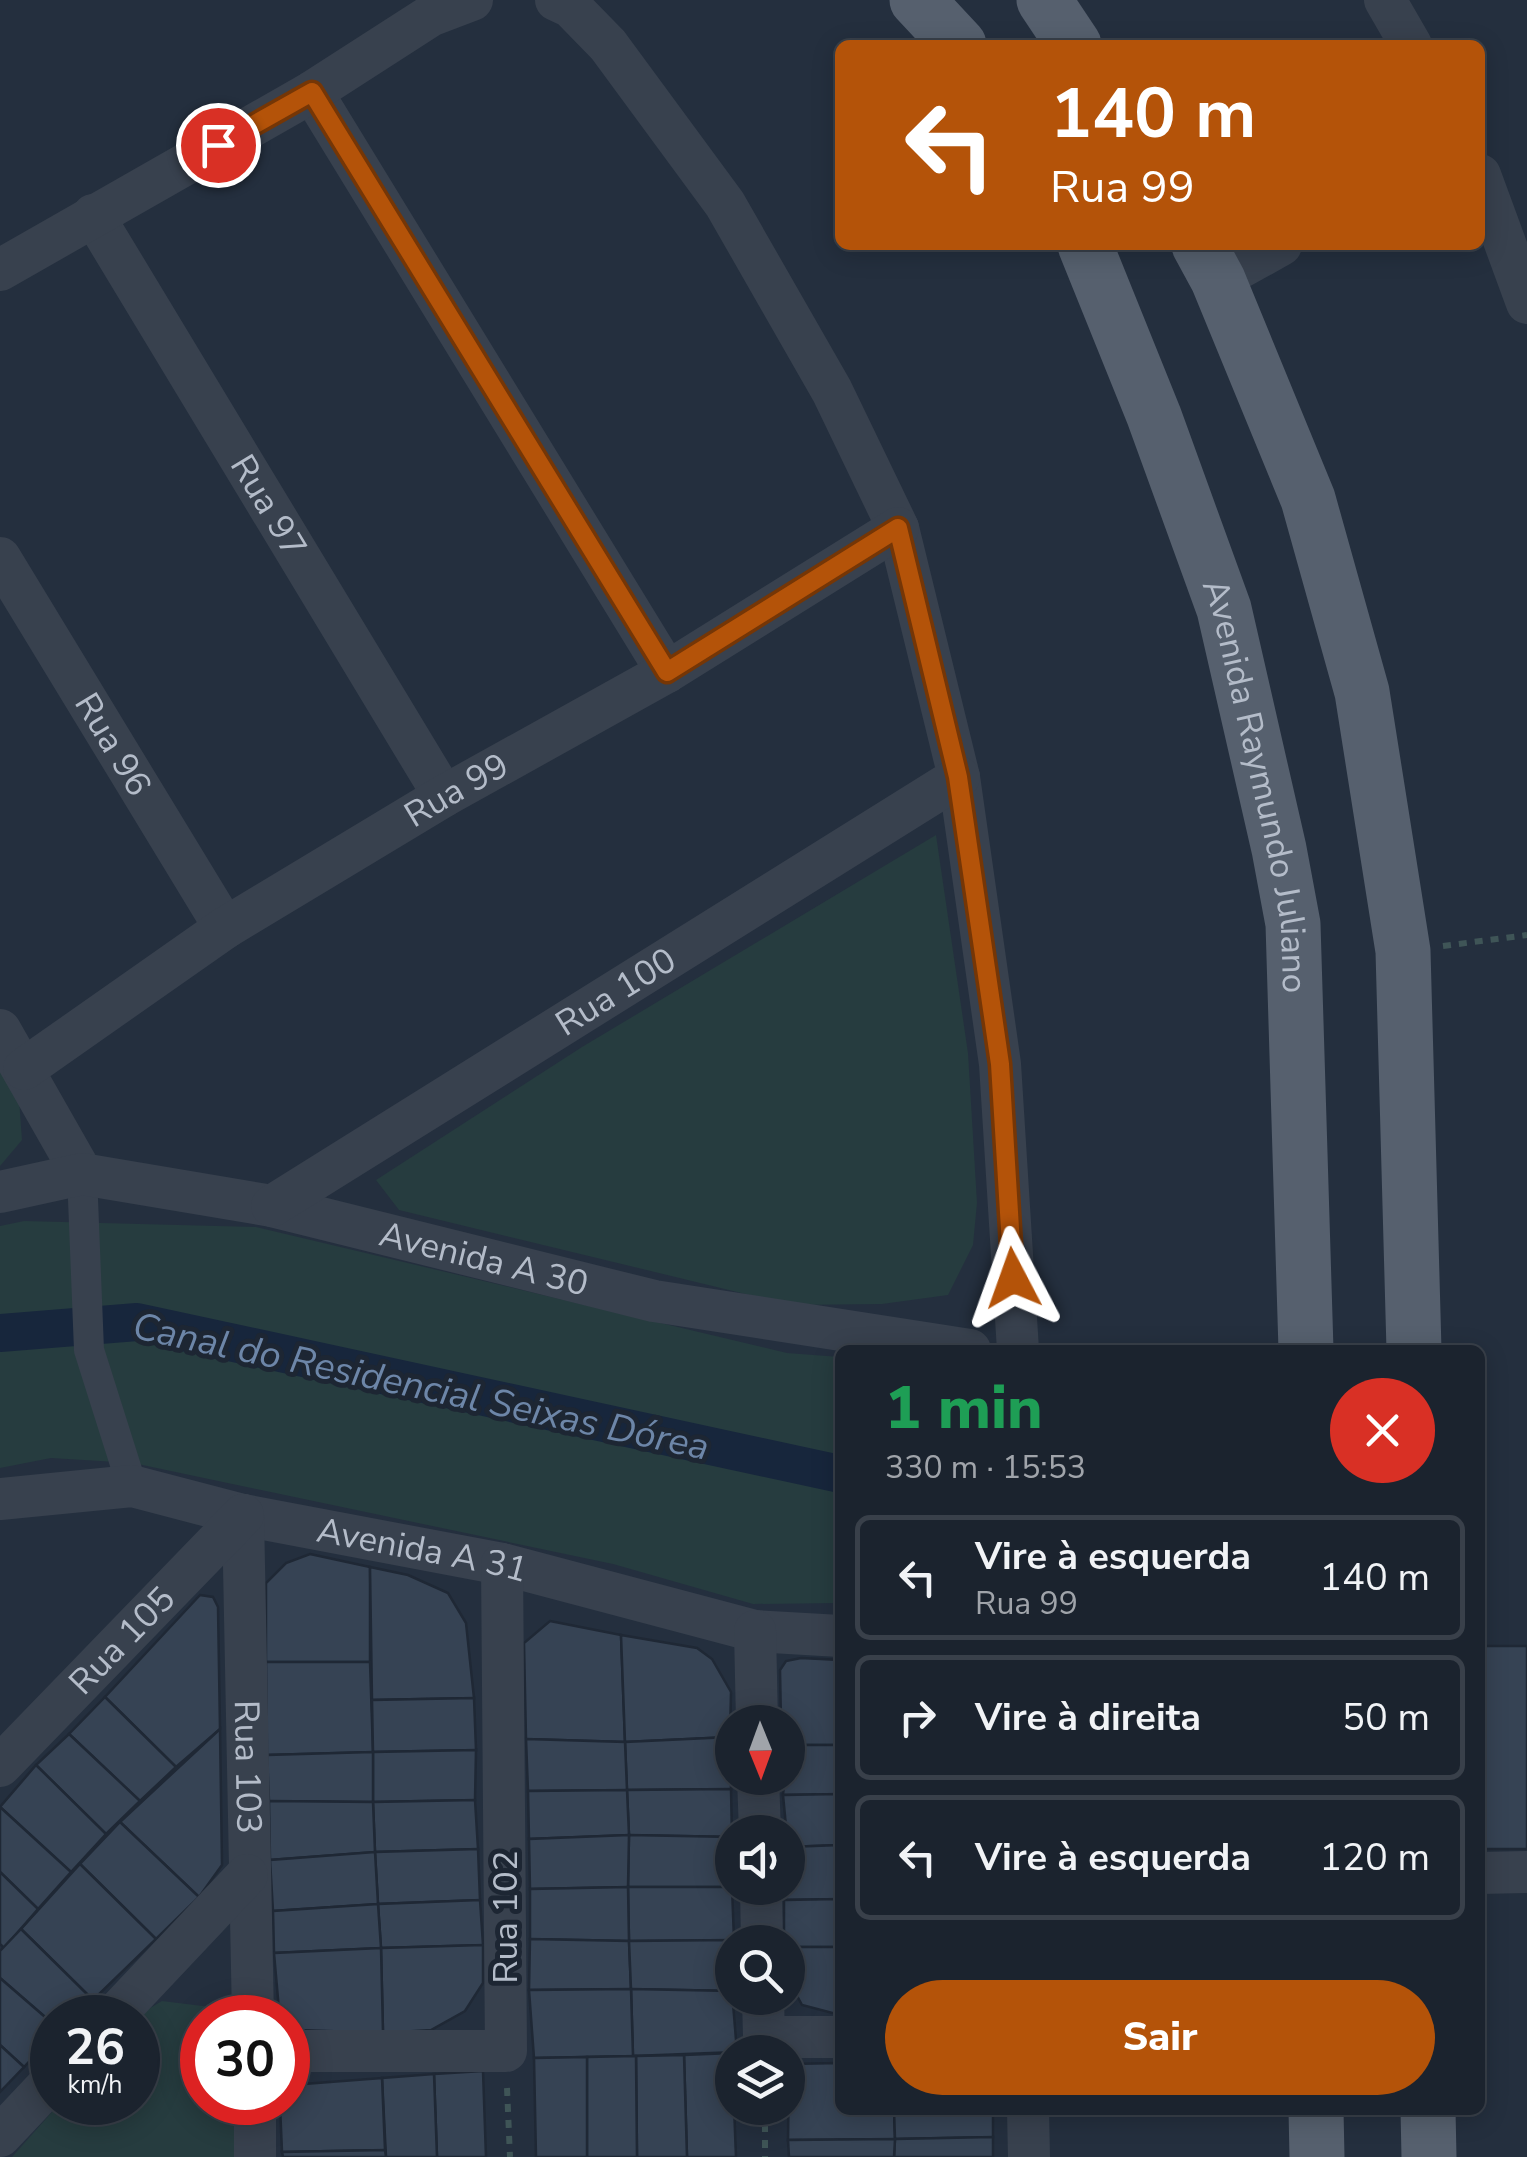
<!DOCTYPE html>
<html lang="pt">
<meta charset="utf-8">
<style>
body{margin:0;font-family:"Nunito Sans",sans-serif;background:#242b36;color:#f1f3f6;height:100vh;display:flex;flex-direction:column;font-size:38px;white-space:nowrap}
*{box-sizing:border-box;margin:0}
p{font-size:32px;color:#a0a4aa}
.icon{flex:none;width:55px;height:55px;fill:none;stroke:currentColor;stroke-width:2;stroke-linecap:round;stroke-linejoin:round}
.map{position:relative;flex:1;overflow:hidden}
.sheet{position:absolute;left:835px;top:1345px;width:650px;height:770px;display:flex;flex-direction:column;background:#1b232e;border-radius:15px;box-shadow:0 5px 25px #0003,0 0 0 2px #39404a}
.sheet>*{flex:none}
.hud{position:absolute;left:835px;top:40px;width:650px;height:210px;border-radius:15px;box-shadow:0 5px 25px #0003,0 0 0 2px #39404a;background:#b45309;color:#fff;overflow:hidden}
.needle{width:65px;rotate:179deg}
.buttons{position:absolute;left:715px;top:1705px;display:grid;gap:20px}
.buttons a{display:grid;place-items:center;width:90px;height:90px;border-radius:50%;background:#1b232e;box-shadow:0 5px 25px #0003,0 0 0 2px #39404a;font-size:50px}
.speed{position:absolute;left:30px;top:1995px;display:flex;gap:20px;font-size:50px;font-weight:700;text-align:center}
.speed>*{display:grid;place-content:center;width:130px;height:130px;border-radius:50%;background:#1b232e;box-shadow:0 5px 25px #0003,0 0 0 2px #39404a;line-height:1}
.speed small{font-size:25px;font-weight:400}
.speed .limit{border:15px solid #d22;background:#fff;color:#111}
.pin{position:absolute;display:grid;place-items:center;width:85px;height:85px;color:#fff;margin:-42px;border:5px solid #fff;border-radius:50%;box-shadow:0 2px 10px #0007}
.me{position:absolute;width:110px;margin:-55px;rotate:356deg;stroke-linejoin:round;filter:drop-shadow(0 0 8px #0008)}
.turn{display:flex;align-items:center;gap:35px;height:210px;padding:0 50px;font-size:45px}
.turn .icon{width:130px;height:130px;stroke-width:2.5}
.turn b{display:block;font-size:70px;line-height:85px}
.round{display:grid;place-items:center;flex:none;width:105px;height:105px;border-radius:52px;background:#242b36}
.overview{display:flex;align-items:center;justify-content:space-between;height:170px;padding:0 50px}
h1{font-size:60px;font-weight:800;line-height:75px;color:#1e9e55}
.action{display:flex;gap:20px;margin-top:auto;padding:20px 50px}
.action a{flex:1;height:115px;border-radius:60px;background:#b45309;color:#fff;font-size:40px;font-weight:800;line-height:115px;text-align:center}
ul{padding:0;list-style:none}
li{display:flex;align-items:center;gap:30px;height:125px;margin:0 20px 15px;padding:0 30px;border:5px solid #39404a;border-radius:15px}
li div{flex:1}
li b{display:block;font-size:38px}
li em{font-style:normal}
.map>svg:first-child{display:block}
.green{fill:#263c3f}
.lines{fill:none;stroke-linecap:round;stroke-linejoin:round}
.canal{stroke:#17263c;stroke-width:38}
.building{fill:#364354;stroke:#1f2835;stroke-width:2.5}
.path{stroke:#3f5557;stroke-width:6;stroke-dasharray:8 8;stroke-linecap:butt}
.pedestrian{stroke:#38414e;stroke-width:30}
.minor{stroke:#38414e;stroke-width:42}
.primary{stroke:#56606e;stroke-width:55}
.route-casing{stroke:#753606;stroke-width:25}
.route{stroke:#b45309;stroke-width:18}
.labels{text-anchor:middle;stroke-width:10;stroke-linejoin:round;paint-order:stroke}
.street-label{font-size:35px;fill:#b4bcc9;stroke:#1d2633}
.water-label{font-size:38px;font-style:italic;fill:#6d86a8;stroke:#1d2633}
</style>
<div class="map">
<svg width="1527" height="2157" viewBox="0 0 1527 2157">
<rect width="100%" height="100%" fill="#242f3e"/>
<g class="green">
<polygon points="936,835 968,1053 977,1203 973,1245 948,1295 882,1304 791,1305 399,1210 376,1180 582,1047"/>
<polygon points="0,1068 19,1099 22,1140 0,1166"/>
<polygon points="24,1221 256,1227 787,1353 840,1357 840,1603 753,1604 613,1564 133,1463 51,1458 0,1468 0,1226"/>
<polygon points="162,2001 211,2007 222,2017 202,2018 202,2102 242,2103 242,2157 12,2157 60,2103 138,2102 135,2017"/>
</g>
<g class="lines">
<polyline class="canal" points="0,1333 137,1322 840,1474"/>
</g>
<g class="building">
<polygon points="310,1554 370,1567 370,1662 266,1662 266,1583 286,1563"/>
<polygon points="370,1567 408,1575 448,1593 466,1623 474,1698 372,1700"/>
<polygon points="200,1595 213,1597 218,1607 220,1729 176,1767 105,1697"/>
<polygon points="550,1621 621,1635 625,1742 526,1739 524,1643"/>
<polygon points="621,1635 697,1648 712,1659 731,1692 730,1737 625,1742"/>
<rect x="1480" y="1646" width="47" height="203"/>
<polygon points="801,1658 840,1660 840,1745 788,1745 788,1722 781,1722 780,1670 786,1661"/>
<polygon points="266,1662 370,1662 373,1752 267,1755"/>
<polygon points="105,1697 176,1767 140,1801 69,1734"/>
<polygon points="474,1698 476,1750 373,1752 372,1700"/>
<polygon points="220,1729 222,1865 199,1897 120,1822"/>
<polygon points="69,1734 140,1801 106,1834 36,1765"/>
<polygon points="730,1737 731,1789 627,1790 625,1742"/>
<polygon points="526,1739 625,1742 627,1790 528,1791"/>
<polygon points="788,1745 840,1745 840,1794 783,1795"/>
<polygon points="476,1750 475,1800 373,1802 373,1752"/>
<polygon points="373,1752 373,1802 269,1801 267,1755"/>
<polygon points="36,1765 106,1834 71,1872 0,1807"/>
<polygon points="731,1789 732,1837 629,1835 627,1790"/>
<polygon points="627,1790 629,1835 529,1839 528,1791"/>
<polygon points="840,1794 840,1845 788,1847 783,1795"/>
<polygon points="475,1800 478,1849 375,1852 373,1802"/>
<polygon points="269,1801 373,1802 375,1852 270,1860"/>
<polygon points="0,1807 71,1872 38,1909 0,1872"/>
<polygon points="120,1822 199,1897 156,1939 80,1864"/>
<polygon points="629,1835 732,1837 732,1887 628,1887"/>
<polygon points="629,1835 628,1887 530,1889 529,1839"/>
<polygon points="840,1845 840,1899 784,1900 788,1847"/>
<polygon points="478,1849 480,1900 378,1904 375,1852"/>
<polygon points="375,1852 378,1904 273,1911 270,1860"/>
<polygon points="80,1864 156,1939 93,2000 21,1929"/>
<polygon points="0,1872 38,1909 4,1948 0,1944"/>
<polygon points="628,1887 732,1887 734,1940 629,1941"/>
<polygon points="628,1887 629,1941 530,1939 530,1889"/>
<polygon points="840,1899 840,1947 788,1947 784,1942 784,1900"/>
<polygon points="480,1900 483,1945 381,1948 378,1904"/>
<polygon points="378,1904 381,1948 274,1953 273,1911"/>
<polygon points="21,1929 93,2000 73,2018 52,2018 52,2023 0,1978 0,1951"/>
<polygon points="530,1939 629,1941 631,1989 529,1990"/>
<polygon points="734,1940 732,1991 631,1989 629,1941"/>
<polygon points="483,1945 483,1983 465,2011 431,2030 383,2033 381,1948"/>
<polygon points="788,1947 840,1947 840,2015 802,2005 788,1979"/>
<polygon points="381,1948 383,2033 299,2030 279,2010 274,1953"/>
<polygon points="0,1978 52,2023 52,2037 24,2067 0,2045"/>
<polygon points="631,1989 732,1991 737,2052 633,2056"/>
<polygon points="631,1989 633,2056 534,2058 529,1990"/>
<polygon points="0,2045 24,2067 0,2092"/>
<polygon points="732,2053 736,2157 687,2157 684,2055"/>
<polygon points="684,2055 687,2157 637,2157 636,2056"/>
<polygon points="636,2056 637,2157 587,2157 587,2057"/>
<polygon points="587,2057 587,2157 536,2157 534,2058"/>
<polygon points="840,2063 840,2110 894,2110 895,2139 788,2140 789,2064"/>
<polygon points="483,2071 486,2157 437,2157 434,2074"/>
<polygon points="434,2074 437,2157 386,2157 382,2078"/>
<polygon points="382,2078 385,2150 282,2152 280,2105 288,2102 291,2085"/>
<polygon points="894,2110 993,2110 993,2137 895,2139"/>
<polygon points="993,2137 993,2157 894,2157 895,2139"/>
<polygon points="895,2139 894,2157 789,2157 788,2140"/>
<polygon points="385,2150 386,2157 283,2157 282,2152"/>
</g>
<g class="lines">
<g class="path">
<polyline points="1443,946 1527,935"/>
<polyline points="507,2088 510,2157"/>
<polyline points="765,2108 765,2157"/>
</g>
<polyline class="pedestrian" points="82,1174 89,1350 132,1486"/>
<g class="minor">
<polyline points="556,0 571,7 608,45 725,204 832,391 898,528 959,777 1000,1064 1018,1350"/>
<polyline points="1385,0 1411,45"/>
<polyline points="312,92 667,672"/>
<polyline points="1480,175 1527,303"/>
<path id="s1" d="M93 215 444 796"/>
<polyline points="0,270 312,92 430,16 472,0"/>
<polyline points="1218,280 1281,245"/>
<path id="s2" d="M0 558 225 928"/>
<polyline points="0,1030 82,1174"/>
<path id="s3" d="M24 1069 225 928 444 796 667 672 898 528"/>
<path id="s4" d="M0 1192 82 1174 272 1206 654 1301 970 1350"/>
<path id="s5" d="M272 1206 959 777"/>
<path id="s6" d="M0 1499 132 1486 243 1515 502 1564 755 1631 840 1636"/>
<path id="s7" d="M243 1515 253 2018"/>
<polyline points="755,1631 757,1722"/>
<path id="s8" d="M0 1766 243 1515"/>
<polyline points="758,1778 760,1832"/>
<polyline points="1480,1873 1527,1872"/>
<polyline points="761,1888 762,1942"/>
<polyline points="763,1998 764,2037 840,2037"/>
<polyline points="112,2018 247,1875"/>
<polyline points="288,2051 506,2051 502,1564"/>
<polyline points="255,2102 255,2157"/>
<polyline points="1028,2110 1029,2157"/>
<polyline points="0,2136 52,2081"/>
</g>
<g class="primary">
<polyline points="917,0 959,45"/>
<polyline points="1044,0 1074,45"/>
<path id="s9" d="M1085 245 1154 416 1224 609 1279 849 1293 924 1306 1350"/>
<polyline points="1199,245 1218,280 1308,499 1362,692 1403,951 1414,1350"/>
<polyline points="1316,2110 1317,2157"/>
<polyline points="1428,2110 1429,2157"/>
</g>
</g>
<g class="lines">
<defs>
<polyline id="route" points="218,145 312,92 667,672 898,528 958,777 1000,1064 1013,1278"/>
</defs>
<use href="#route" class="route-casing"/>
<use href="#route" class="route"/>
</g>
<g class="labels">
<g class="street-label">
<text dy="12" stroke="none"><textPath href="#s1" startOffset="340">Rua 97</textPath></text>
<text dy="12" stroke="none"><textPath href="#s2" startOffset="218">Rua 96</textPath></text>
<text dy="12" stroke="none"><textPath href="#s9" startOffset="570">Avenida Raymundo Juliano</textPath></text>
<text dy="12" stroke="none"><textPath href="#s3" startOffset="515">Rua 99</textPath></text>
<text dy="12" stroke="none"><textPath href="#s5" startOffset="405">Rua 100</textPath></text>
<text dy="12" stroke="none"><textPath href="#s4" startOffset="495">Avenida A 30</textPath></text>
<text dy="12" stroke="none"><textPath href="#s6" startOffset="430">Avenida A 31</textPath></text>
<text dy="12" stroke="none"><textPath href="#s8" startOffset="175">Rua 105</textPath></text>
<text dy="12" stroke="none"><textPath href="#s7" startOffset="252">Rua 103</textPath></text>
<text transform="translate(505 1917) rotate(-90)" y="12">Rua 102</text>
</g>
<g class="water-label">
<text transform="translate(421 1386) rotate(12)" y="13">Canal do Residencial Seixas Dórea</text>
</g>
</g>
</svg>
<div class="buttons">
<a><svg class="needle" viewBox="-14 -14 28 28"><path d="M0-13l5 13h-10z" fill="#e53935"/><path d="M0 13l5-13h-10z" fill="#a0a4aa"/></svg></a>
<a><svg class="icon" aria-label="sound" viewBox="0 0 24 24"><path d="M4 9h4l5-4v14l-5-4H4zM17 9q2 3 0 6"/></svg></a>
<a><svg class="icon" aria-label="search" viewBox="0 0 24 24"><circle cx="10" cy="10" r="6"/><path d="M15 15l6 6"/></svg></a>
<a><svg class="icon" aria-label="layers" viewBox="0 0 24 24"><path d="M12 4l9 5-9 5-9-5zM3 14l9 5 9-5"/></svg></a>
</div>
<div class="speed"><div>26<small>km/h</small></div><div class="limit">30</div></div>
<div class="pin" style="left:218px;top:145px;background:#d93025"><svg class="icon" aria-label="arrive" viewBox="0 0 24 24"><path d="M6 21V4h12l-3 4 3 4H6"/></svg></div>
<svg class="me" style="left:1013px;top:1278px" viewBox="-20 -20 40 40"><path d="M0-17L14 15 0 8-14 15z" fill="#b45309" stroke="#fff" stroke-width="4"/></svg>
<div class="hud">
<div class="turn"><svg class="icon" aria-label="left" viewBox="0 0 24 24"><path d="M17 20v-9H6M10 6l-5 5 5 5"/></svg><div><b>140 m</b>Rua 99</div></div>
</div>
<section class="sheet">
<div class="overview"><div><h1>1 min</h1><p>330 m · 15:53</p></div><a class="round" style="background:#d93025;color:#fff"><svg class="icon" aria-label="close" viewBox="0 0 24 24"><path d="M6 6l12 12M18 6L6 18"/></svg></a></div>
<ul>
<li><svg class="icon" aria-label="left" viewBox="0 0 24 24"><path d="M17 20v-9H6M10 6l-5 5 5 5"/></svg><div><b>Vire à esquerda</b><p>Rua 99</p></div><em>140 m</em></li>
<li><svg class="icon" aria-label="right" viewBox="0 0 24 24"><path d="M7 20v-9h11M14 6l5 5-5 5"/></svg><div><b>Vire à direita</b></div><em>50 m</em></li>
<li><svg class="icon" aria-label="left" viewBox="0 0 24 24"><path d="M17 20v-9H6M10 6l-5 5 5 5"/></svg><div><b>Vire à esquerda</b></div><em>120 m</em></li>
</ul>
<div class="action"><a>Sair</a></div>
</section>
</div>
